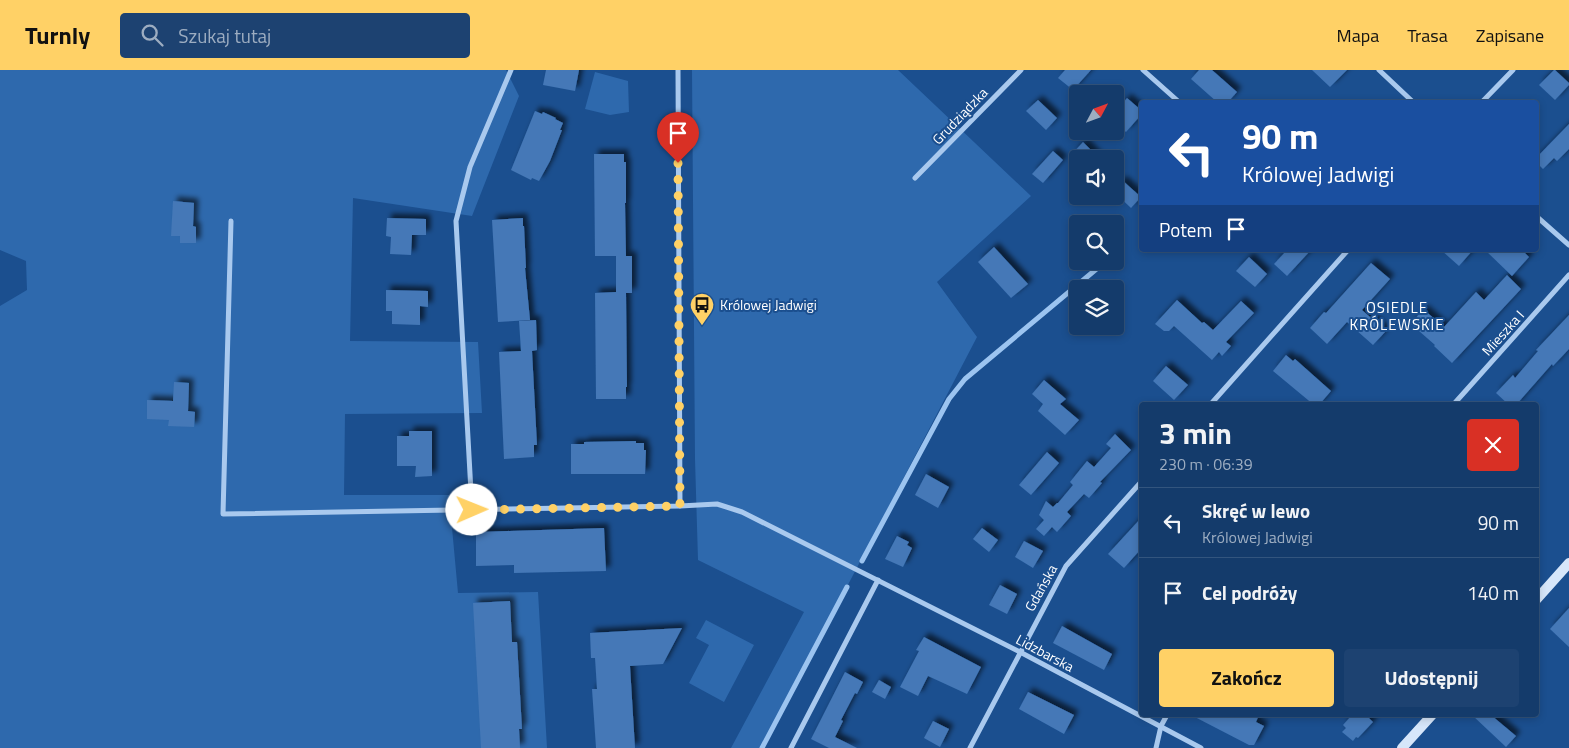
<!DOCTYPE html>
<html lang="pl">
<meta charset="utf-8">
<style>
body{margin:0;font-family:"Titillium Web",sans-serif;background:#1d4271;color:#f1f3f6;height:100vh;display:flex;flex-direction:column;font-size:19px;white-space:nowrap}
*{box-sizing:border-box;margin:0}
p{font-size:16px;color:#9dadc1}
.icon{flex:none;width:28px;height:28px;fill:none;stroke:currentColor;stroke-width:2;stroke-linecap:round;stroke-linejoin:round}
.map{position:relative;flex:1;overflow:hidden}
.sheet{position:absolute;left:1139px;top:332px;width:400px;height:315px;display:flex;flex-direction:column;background:#143b6b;border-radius:5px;box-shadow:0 2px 8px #0003,0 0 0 1px #33557e}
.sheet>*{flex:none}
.guide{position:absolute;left:1139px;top:30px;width:400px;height:152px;border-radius:5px;box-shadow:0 2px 8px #0003,0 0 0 1px #33557e;background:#1a4fa0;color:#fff;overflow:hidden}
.needle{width:32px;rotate:49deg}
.tools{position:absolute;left:1069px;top:15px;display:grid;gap:10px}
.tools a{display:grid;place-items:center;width:55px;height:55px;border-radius:5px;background:#143b6b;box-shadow:0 2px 8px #0003,0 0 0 1px #33557e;font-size:25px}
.pin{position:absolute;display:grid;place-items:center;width:42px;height:42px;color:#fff;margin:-51px -21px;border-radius:50% 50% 50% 0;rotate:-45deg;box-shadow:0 0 5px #0007}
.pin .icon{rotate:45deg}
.me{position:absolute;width:55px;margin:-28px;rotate:89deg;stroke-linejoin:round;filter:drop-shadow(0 0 4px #0008)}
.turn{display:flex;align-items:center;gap:18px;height:105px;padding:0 20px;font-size:22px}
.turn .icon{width:65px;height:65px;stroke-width:2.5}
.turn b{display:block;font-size:35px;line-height:42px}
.then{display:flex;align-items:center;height:48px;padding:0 20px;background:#0003;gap:10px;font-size:19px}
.round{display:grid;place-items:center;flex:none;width:52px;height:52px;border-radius:5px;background:#1d4271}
.overview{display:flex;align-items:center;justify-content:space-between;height:85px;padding:0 20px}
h1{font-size:30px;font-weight:700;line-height:38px}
.cta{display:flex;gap:10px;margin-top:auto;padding:10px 20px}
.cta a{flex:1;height:58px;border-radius:5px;background:#ffd166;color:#111;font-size:20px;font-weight:700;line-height:58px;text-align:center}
.cta a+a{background:#1d4271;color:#f1f3f6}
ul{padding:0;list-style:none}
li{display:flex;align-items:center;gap:15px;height:70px;padding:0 20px;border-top:1px solid #33557e}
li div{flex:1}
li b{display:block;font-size:19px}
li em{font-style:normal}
header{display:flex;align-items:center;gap:30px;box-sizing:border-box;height:70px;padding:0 25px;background:#ffd166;color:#111}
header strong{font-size:24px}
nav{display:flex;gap:28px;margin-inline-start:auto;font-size:18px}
.search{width:350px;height:45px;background:#1d4271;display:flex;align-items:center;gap:12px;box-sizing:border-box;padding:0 18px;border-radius:5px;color:#9dadc1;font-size:19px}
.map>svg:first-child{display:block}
.green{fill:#2e69ad}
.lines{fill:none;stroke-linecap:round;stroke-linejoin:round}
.stream{stroke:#9cc4f0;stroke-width:5}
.building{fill:#4478b7;filter:url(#shadow)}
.street{stroke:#a9c9ee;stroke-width:5}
.secondary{stroke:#d6e6fa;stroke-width:10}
.route{stroke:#ffd166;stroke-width:9;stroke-dasharray:0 16.2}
.labels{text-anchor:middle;stroke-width:4;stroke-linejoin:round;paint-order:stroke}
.street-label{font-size:14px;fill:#fff;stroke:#1b4f8f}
.poi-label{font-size:14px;fill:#fff;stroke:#1b4f8f;text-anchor:start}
.neighbourhood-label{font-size:15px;letter-spacing:1px;fill:#fff;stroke:#1b4f8f}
</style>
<header>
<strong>Turnly</strong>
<div class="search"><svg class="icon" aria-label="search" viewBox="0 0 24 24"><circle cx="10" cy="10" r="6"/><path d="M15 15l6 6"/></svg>Szukaj tutaj</div>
<nav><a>Mapa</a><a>Trasa</a><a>Zapisane</a></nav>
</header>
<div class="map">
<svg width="1569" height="678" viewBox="0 0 1569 678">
<defs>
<filter id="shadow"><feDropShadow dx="4.5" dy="-4.5" stdDeviation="2.5" flood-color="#0009"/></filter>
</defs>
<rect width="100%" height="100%" fill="#1b4f8f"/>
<g class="green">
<polygon points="0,0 506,0 519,26 472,146 353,128 350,271 478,272 482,343 345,344 344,425 449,425 458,523 538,522 547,678 0,678 0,236 27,220 26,191 0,180"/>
<polygon points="692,0 898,0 1031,126 937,212 977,267 763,678 731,678 804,542 698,490 695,389"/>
<polygon points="595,2 628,11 629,42 610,45 585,39"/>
<polygon points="706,550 754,575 724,632 689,613 709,575 696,568"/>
</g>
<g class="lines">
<g class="stream">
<polyline points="862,491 949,329 965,309 1106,191"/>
<polyline points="762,678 847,517"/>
</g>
</g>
<g class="building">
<polygon points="546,0 579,0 575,21 543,15"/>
<polygon points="1065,0 1091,0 1073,20 1058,8"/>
<polygon points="1199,0 1212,0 1237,22 1228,32 1217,32 1191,9"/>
<polygon points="1312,0 1347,0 1330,17"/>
<polygon points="1554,0 1555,0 1569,13 1569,15 1555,30 1539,15"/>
<polygon points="1127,28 1141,40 1141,45 1126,62 1115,53 1115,42"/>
<polygon points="1038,30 1057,48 1046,60 1026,41"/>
<polygon points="535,41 542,44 543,42 556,48 555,49 563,53 560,60 562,60 550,91 539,111 532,108 531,110 511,100"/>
<polygon points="1569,54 1569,79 1557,91 1554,88 1543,99 1536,92 1536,88"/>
<polygon points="1083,72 1100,89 1079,89 1073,83"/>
<polygon points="1053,81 1063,90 1043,113 1032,104"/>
<polygon points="594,84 624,84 624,92 626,92 626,133 625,133 626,186 632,186 632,223 626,223 627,317 626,317 626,329 596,329 595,223 616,222 616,186 595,186"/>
<polygon points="1122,110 1141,127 1131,138 1115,123 1115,118"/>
<polygon points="173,131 194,133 193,156 196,157 196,173 180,173 180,166 171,166"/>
<polygon points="387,148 426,149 426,165 412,165 411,185 390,184 391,167 386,166"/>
<polygon points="523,148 523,156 524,156 526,198 525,198 530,250 498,252 492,150"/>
<polygon points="994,177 1028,214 1011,228 978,192"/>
<polygon points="1287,180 1311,180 1287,206 1274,194"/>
<polygon points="1441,180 1473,180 1459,196"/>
<polygon points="1485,180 1522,180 1529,187 1512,206"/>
<polygon points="1249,187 1267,204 1255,217 1236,201"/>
<polygon points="1371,193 1390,209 1362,240 1386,261 1373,275 1347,252 1327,274 1310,258 1324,242 1326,243"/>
<polygon points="1507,205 1521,219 1452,293 1434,276 1435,275 1411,254 1423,239 1444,257 1476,222 1484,230"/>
<polygon points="386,220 428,221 428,237 420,236 420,255 392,254 392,241 386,241"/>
<polygon points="1177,230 1202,253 1204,252 1213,260 1241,231 1254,243 1226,272 1231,276 1222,286 1219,282 1212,290 1174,256 1169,261 1164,261 1155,254"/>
<polygon points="1569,245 1569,279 1553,296 1552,294 1516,335 1509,335 1496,323 1513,305 1515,308 1538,281 1536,280"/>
<polygon points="536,250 537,280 532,281 537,375 534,375 534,387 504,389 499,282 521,281 519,251"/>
<polygon points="1286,285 1293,291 1295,289 1331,321 1319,335 1314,335 1273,301"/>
<polygon points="1166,296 1188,315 1174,330 1153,311"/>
<polygon points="1044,310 1066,329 1060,334 1079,350 1065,365 1038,341 1043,334 1032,324"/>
<polygon points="174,312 189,313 188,341 195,342 194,357 168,356 169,350 147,349 147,330 173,331"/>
<polygon points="409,361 432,361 432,406 415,407 416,396 397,396 397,366 409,366"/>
<polygon points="1115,364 1131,380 1100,412 1102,413 1089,428 1084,424 1067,442 1071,446 1057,462 1052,457 1044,466 1036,459 1044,450 1039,445 1046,431 1053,437 1057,433 1058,433 1073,415 1070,412 1087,391 1094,397 1111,378 1106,374"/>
<polygon points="636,371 636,373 644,373 644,380 646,380 645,404 571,404 571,374 584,374 584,372"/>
<polygon points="1047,382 1059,393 1031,425 1019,415"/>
<polygon points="926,404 949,417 938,438 915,425"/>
<polygon points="1141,448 1141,479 1124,498 1108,484"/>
<polygon points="604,458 606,501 514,503 514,495 476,496 476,462"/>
<polygon points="982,458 998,470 989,482 973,469"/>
<polygon points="897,466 909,472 907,475 912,478 903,497 885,489"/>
<polygon points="1024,471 1043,481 1033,498 1015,487"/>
<polygon points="1000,515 1017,524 1007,544 989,535"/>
<polygon points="510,531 512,572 517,572 522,659 519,659 520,678 481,678 473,533"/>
<polygon points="1569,538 1569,577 1550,559"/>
<polygon points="1062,556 1112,584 1104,600 1053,573"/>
<polygon points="682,558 663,594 630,596 635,678 596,678 592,619 597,619 595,588 591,588 590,563"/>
<polygon points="924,567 981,597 967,624 928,606 918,626 900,617 919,581 916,580"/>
<polygon points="845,602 863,612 857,624 855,623 841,650 843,651 835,667 857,678 829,678 811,669"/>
<polygon points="879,610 891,617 885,629 872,622"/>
<polygon points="1028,622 1074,645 1064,664 1019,639"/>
<polygon points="1191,645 1259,645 1256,652 1264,656 1254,675 1249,675"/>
<polygon points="1352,645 1366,645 1373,652 1358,668 1356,667 1353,671 1342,662 1346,658 1343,655"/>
<polygon points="1472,645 1491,645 1516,666 1506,677"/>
<polygon points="933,651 949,659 940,677 924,668"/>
</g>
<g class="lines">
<g class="street">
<polyline points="678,0 680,436"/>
<polyline points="1143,0 1179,32"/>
<polyline points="1379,0 1413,32"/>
<polyline points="1482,32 1513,0"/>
<polyline points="915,108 1021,0"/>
<polyline points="1536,146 1569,175"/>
<polyline points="231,151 223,444 680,436 717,434 742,442 1020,582 1201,678"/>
<polyline points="1210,335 1348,180"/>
<polyline points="1453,335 1569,205"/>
<polyline points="472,440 456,151 470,97 511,0"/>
<polyline points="791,678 878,510"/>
<polyline points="970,678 1066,496 1141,412"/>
<polyline points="1156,678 1161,656 1167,645"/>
</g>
<g class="secondary">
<polyline points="1536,530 1569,493"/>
<polyline points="1402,678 1432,645"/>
</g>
</g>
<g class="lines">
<polyline class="route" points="472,440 680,436 678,93"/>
</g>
<defs>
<symbol id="bus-pin" viewBox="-11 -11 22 30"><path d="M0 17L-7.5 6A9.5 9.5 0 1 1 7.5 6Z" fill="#ffd166" stroke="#1b4f8f"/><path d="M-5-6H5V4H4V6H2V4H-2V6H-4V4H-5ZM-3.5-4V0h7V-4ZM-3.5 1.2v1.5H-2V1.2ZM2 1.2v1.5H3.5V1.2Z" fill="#111"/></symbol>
</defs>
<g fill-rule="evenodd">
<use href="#bus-pin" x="688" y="221" width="28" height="38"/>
</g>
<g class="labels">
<g class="street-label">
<text transform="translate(960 46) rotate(-46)" y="5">Grudziądzka</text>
<text transform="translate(1503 263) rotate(-48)" y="5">Mieszka I</text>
<text transform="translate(1041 518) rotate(-61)" y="5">Gdańska</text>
<text transform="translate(1045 583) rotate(28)" y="5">Lidzbarska</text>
</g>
<g class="poi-label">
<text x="720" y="240">Królowej Jadwigi</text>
</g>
<g class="neighbourhood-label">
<text x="1397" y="243">OSIEDLE<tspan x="1397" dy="17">KRÓLEWSKIE</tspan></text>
</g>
</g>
</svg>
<div class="tools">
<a><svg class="needle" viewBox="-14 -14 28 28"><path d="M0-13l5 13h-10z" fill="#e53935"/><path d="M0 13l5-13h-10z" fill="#9dadc1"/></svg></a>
<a><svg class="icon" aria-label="sound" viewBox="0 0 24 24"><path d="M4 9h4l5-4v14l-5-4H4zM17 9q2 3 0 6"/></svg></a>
<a><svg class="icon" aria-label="search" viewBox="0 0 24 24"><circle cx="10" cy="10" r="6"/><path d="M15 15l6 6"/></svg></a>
<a><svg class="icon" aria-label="layers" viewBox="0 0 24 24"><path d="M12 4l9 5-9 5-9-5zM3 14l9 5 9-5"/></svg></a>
</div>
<div class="pin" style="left:678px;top:93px;background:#d93025"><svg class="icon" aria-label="arrive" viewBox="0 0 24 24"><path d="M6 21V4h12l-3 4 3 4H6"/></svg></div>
<svg class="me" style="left:472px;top:440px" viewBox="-20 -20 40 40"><circle r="19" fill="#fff"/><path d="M0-13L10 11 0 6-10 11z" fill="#ffd166"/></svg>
<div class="guide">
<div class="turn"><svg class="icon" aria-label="left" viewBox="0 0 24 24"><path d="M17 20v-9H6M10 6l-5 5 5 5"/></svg><div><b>90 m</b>Królowej Jadwigi</div></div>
<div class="then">Potem<svg class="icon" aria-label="arrive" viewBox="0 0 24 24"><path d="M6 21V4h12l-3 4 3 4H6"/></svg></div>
</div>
<section class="sheet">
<div class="overview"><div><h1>3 min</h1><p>230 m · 06:39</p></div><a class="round" style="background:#d93025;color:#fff"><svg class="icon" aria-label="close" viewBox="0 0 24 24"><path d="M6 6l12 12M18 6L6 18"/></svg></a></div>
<ul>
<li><svg class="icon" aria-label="left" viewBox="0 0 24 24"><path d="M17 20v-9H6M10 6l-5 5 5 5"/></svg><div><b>Skręć w lewo</b><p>Królowej Jadwigi</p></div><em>90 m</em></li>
<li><svg class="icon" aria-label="arrive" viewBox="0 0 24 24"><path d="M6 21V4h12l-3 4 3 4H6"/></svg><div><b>Cel podróży</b></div><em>140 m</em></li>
</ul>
<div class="cta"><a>Zakończ</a><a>Udostępnij</a></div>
</section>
</div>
